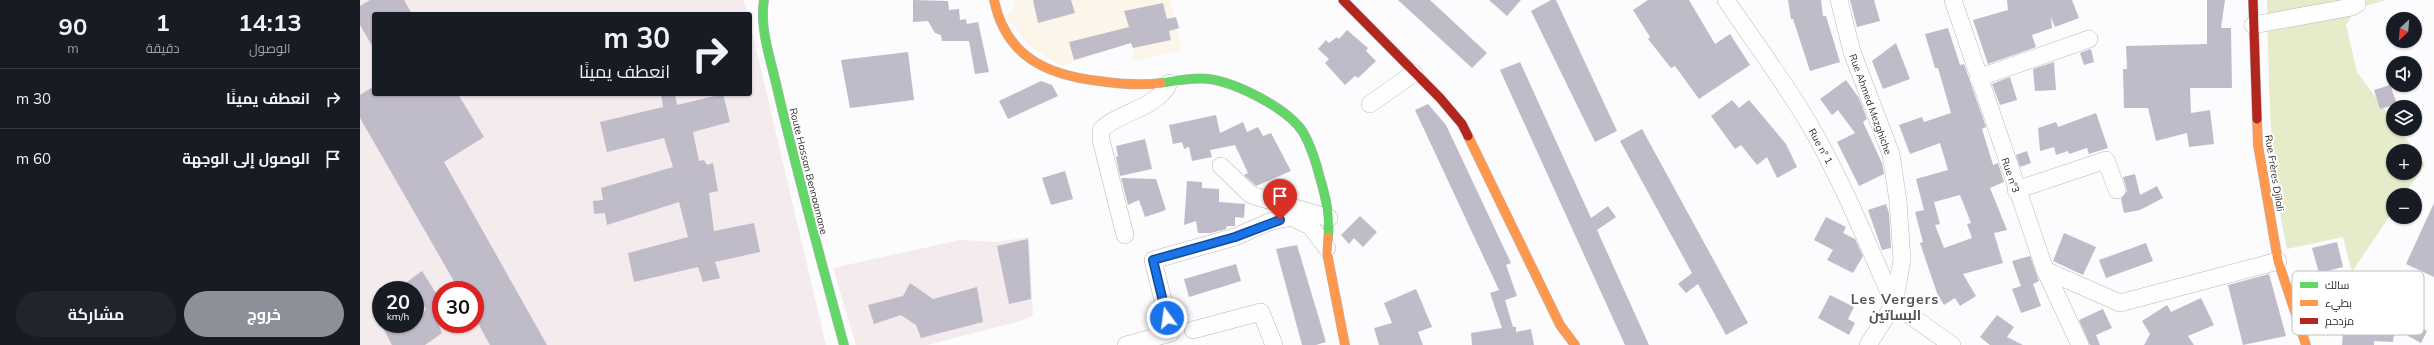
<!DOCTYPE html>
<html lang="ar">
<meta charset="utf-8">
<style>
body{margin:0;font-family:Mulish,Cairo,sans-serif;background:#20242c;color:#f1f3f6;direction:rtl;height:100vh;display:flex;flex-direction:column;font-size:15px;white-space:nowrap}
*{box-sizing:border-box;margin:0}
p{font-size:13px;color:#9ea1a6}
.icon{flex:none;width:22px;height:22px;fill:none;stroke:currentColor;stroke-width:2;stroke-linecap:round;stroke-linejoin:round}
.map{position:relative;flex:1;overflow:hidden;direction:ltr}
.sheet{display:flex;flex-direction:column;background:#171b24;width:360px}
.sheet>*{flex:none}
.banner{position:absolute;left:12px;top:12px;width:380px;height:84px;border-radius:4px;box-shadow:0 1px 3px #0004;direction:rtl;background:#171b24;color:#f1f3f6;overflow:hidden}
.needle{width:26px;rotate:206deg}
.fabs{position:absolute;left:2026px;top:12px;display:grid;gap:8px}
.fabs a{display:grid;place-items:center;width:36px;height:36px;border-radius:50%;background:#171b24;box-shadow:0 1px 3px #0004;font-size:20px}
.speed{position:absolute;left:12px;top:281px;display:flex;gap:8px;font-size:20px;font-weight:700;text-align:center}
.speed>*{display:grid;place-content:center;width:52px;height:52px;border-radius:50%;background:#171b24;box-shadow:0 1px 3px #0004;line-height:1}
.speed small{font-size:10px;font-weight:400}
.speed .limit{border:6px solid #d22;background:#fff;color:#111}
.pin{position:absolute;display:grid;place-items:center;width:34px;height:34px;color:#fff;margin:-41px -17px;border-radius:50% 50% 50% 0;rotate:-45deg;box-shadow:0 0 4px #0007}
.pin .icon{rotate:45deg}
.me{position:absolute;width:44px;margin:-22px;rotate:346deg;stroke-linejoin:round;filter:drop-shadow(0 0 3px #0008)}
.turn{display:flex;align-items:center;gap:14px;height:84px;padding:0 16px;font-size:18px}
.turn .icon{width:52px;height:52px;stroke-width:2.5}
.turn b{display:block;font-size:28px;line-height:34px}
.eta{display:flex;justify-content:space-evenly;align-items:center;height:68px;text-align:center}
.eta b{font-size:24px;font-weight:700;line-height:28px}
.cta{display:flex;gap:8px;margin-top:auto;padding:8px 16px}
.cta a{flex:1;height:46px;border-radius:24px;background:#8c9099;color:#fff;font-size:16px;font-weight:700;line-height:46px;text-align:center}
.cta a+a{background:#20242c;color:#f1f3f6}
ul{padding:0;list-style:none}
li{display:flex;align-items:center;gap:12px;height:60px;padding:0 16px;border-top:1px solid #363941}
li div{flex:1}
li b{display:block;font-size:15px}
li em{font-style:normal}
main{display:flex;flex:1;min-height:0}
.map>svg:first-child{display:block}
.commercial{fill:#f4ebed;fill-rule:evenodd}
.education{fill:#fbf5ea}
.green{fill:#e6ecca}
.building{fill:#c0bbc9;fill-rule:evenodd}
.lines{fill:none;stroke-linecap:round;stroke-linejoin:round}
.street-casing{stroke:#b9b8ba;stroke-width:18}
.fast-casing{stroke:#b9b8ba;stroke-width:10}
.slow-casing{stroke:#b9b8ba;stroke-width:10}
.jam-casing{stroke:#b9b8ba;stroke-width:10}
.street{stroke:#fffeff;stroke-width:17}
.fast{stroke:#63d668;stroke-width:9}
.slow{stroke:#ff974d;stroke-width:9}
.jam{stroke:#b3261e;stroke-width:9}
.route-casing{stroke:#114b97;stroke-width:10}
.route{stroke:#1a73e8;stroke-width:7}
.labels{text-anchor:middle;stroke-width:4;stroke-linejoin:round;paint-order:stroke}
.street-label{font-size:10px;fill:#2d2c2e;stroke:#fff}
.district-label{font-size:14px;font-weight:bold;letter-spacing:1px;fill:#535255;stroke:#fff}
.key{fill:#fff;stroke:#c0c0c0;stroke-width:1}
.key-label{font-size:11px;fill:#2d2c2e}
</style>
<main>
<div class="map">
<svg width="2074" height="345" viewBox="0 0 2074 345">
<rect width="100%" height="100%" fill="#fcfbfd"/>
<g class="commercial">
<path d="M0 0H383L388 14H14V94H390V23L466 345H0ZM21 290H55V324H21ZM81 290H115V324H81Z"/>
<polygon points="669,237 673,316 657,322 567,345 496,345 473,268 600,240 636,242"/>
</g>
<polygon class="education" points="653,0 810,0 822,50 772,62 773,48 771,43 701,66 672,48 645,17 655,8"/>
<path class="green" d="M1907 0H2026L1996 9 1986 25 1997 72 2033 121V129H2039L2055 151H2033V173H2055V151L2065 165 2044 195H2033V211L1992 272 1983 237 1927 249C1909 168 1909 83 1907 0Z"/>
<g class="building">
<polygon points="10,0 44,0 52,14 14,14 14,49 0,25 0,6"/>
<polygon points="553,0 588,1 589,10 599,9 600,20 606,19 607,24 618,22 629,72 615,74 609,41 582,41 581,35 575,33 568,21 553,22"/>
<polygon points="673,0 711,0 715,13 678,23"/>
<polygon points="1038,0 1070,0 1127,53 1112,68"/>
<polygon points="1129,0 1161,0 1147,16"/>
<polygon points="1191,0 1196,0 1257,131 1235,142 1171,11"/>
<polygon points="1288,0 1329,0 1355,44 1370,34 1390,65 1339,99 1315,66 1311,68 1288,39 1290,37 1273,10"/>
<polygon points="1428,0 1461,0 1463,16 1466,16 1480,62 1450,71 1433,19 1431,19"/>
<polygon points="1490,0 1514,0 1520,21 1497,27"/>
<polygon points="1647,0 1712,0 1719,18 1695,27 1691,17 1692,28 1672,35 1676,47 1628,64 1613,20 1648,10"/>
<polygon points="1847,0 1865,0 1861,28 1871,28 1872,88 1830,88 1831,113 1850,110 1854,144 1829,147 1827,133 1796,141 1788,108 1764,108 1763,69 1767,69 1766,46 1847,44"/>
<polygon points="803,3 807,19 816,17 819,28 809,31 811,40 773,48 771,43 714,60 709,42 769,27 764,11"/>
<path d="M1588 28 1600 65 1604 64 1626 127 1622 129 1633 165 1638 163 1644 182 1630 188 1647 230 1634 233 1643 263 1603 274 1616 296 1600 306 1595 298 1584 305 1577 293 1560 243 1563 242 1555 212 1564 210 1556 179 1588 170 1580 143 1550 154 1539 125 1562 117 1564 122 1591 113 1578 68H1575L1565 34ZM1600 195 1611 223 1607 224 1612 238 1584 248 1575 225 1580 224 1574 202Z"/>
<polygon points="987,30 1008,48 1006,51 1016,61 998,78 995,76 985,85 965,63 969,59 958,49 966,40 969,43 977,37 979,39"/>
<polygon points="1536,43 1550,79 1523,89 1512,61"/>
<polygon points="1731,49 1734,62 1724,65 1720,53"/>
<polygon points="548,52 554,100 490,108 481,60"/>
<polygon points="1160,62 1231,218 1248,206 1256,217 1237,230 1289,345 1265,345 1140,70"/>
<polygon points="1694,62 1696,90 1675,91 1673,69"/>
<polygon points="1650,77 1657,100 1640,105 1632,84"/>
<polygon points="1486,80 1499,98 1507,119 1503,122 1522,163 1524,174 1499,186 1477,142 1495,133 1478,110 1472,115 1460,99"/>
<polygon points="681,81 692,85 698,96 648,119 639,101"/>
<polygon points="2030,85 2037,104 2020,109 2014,90"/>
<polygon points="14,86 14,94 98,94 124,137 84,162 187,345 130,345 115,318 115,290 99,290 0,118 0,95"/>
<polygon points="301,94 315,94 317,105 363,94 370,122 333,132 339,161 344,160 347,165 353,163 358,191 349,193 354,231 394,223 400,252 355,262 360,278 343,282 338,267 274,282 268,253 328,237 319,202 247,225 245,213 234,214 233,201 243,200 241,188 313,167 304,138 247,152 240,122 303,107"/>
<polygon points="1372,100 1379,108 1389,100 1426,144 1437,167 1417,178 1407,157 1397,165 1381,145 1375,149 1351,116"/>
<polygon points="1068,104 1086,125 1151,263 1146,265 1157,296 1145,300 1153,327 1156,327 1156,332 1171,329 1174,345 1112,345 1111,333 1142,328 1130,293 1139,290 1055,110"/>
<polygon points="1736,113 1748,148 1729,154 1727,148 1709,154 1708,151 1696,155 1694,147 1680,151 1678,128 1696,122 1698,127"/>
<polygon points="856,115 860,133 883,122 887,132 898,127 903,136 911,133 931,171 896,186 884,175 888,173 875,145 850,150 852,157 832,161 829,147 824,149 822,142 813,144 809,125"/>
<polygon points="1282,129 1388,323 1366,335 1338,284 1326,293 1318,284 1332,273 1260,141"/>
<polygon points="785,139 792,169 760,176 756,157 758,156 756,146"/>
<polygon points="1667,151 1671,163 1660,167 1656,155"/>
<polygon points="705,171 713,199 691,205 682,178"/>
<polygon points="1775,174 1780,195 1797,186 1803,198 1780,210 1764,213 1761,199 1767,191 1763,177"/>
<polygon points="761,178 796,179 806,210 785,217 779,200 768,205"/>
<polygon points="827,181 842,182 842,188 859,189 859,202 885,204 884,218 875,217 875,226 867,226 866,229 851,233 838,233 836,221 824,225"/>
<polygon points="2074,203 2074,277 2046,264"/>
<polygon points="1526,204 1529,213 1531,248 1522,250 1508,210"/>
<polygon points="1000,216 1017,232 1003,247 994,238 989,244 981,235"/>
<polygon points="1466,217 1486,227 1483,233 1495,239 1503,256 1493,273 1467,260 1473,250 1454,240"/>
<polygon points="1704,233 1736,247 1723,275 1693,261"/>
<polygon points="668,239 671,299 649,304 637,246"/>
<polygon points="1977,242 1983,267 1959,273 1952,248"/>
<polygon points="1786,243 1793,261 1746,278 1739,260"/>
<polygon points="937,245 966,342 956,345 942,345 916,249"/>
<polygon points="1670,256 1679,281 1673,284 1681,306 1661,313 1652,289 1661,286 1652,261"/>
<polygon points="876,264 881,281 829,297 824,279"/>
<polygon points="62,271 81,301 79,326 82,333 65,345 32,345 21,324 41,324 44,330 58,323 66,309 59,298 55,296 55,290 36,290"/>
<polygon points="1909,274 1926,336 1883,345 1868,285"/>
<polygon points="550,283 573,299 617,287 623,322 561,338 556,325 541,315 514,324 508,305 543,296"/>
<polygon points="1056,289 1072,327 1058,332 1063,345 1019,345 1014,328 1032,323 1024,303"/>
<polygon points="1470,295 1494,307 1488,319 1495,323 1489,335 1458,318"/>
<polygon points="1841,298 1854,325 1828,336 1834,345 1784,345 1790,334 1782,321 1807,305 1811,312"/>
<polygon points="1743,309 1752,328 1736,335 1740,345 1730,345 1719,320"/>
<polygon points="2004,314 2021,316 2020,322 2035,323 2033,342 2014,341 2014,345 1982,345 1983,331 1993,332 1994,321 2004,322"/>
<polygon points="1637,315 1654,327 1647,337 1663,345 1630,345 1620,337"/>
<polygon points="2054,324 2067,331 2061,343 2048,336"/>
</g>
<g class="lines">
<defs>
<g id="street">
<path d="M1366 0C1393 40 1423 80 1448 122 1482 180 1507 242 1534 304"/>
<polyline points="1479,0 1492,52 1531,154 1538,201 1542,260 1534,304 1508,345"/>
<polyline points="1593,0 1685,270 1720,345"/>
<polyline points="1893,25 1992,7 1997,4 1997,0"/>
<polyline points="1618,78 1729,39"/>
<polyline points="1010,104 1054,73"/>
<polyline points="861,166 891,195 969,218"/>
<polyline points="1656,190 1746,160 1757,190"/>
<path d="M765 235 741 140V130C760 111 797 109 809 83"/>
<polyline points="1685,270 1760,303 1918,261"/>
<polyline points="1534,304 1592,345"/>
<polyline points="833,330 901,312 914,345"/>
<polyline points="766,345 811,333 793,260 875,237 909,222 931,217 950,226 967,248"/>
</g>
<g id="fast">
<path d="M404 0C399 30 412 63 418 92 438 177 461 261 484 345"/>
<path d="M801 83C816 81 833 77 849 79 877 83 927 108 943 132 951 146 956 162 960 178 966 198 970 216 968 237"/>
</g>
<g id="slow">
<path d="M634 0C646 57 687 75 739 81 760 84 780 86 801 83"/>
<polyline points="1897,119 1898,145 1918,261 1946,345"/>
<polyline points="1108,136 1200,325 1215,345"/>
<polyline points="968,237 967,253 985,345"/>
</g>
<g id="jam">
<polyline points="983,0 1080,98 1102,124 1108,136"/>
<polyline points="1893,0 1897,119"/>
</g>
</defs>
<use href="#street" class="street-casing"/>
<use href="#fast" class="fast-casing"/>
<use href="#slow" class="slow-casing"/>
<use href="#jam" class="jam-casing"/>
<use href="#street" class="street"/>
<use href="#fast" class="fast"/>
<use href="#slow" class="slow"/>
<use href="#jam" class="jam"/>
</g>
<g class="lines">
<defs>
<polyline id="route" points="807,318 793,260 875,237 920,220"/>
</defs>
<use href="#route" class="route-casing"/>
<use href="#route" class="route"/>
</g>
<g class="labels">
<g class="street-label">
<text transform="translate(1511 104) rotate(70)" y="4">Rue Ahmed Mezghiche</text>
<text transform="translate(1461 146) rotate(61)" y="4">Rue n° 1</text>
<text transform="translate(449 171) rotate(76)" y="4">Route Hassan Bennaamane</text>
<text transform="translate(1915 173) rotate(81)" y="4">Rue Frères Djilali</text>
<text transform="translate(1651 175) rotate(71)" y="4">Rue n°3</text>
</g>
<g class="district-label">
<text x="1535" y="304">Les Vergers<tspan x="1535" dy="16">البساتين</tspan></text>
</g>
</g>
<rect x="1932" y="271" width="132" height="64" rx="6" class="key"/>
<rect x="1940" y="282" width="18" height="6" fill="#63d668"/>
<rect x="1940" y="300" width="18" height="6" fill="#ff974d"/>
<rect x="1940" y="318" width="18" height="6" fill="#b3261e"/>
<g class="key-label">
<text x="1965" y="289">سالك</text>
<text x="1965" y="307">بطيء</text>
<text x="1965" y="325">مزدحم</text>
</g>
</svg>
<div class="fabs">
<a><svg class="needle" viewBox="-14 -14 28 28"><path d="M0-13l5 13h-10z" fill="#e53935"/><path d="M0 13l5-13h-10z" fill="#9ea1a6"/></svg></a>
<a><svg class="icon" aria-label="sound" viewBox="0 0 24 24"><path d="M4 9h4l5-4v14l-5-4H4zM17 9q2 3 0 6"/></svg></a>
<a><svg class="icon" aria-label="layers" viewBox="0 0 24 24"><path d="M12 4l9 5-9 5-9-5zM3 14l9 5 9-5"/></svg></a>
<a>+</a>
<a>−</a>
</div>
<div class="speed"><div>20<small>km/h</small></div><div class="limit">30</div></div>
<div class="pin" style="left:920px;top:220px;background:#d93025"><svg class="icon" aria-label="arrive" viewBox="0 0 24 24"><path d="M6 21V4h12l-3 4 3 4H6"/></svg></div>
<svg class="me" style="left:807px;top:318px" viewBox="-20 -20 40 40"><circle r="17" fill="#1a73e8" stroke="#fff" stroke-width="3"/><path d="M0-11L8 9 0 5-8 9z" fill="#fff"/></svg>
<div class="banner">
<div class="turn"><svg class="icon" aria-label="right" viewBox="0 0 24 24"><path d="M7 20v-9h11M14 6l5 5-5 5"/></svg><div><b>30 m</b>انعطف يمينًا</div></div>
</div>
</div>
<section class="sheet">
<div class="eta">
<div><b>14:13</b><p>الوصول</p></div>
<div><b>1</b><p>دقيقة</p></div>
<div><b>90</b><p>m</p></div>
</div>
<ul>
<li><svg class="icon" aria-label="right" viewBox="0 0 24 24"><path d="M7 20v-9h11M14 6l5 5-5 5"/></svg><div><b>انعطف يمينًا</b></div><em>30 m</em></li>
<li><svg class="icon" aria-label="arrive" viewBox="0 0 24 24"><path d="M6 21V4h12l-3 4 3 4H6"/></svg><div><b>الوصول إلى الوجهة</b></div><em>60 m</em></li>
</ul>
<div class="cta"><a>خروج</a><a>مشاركة</a></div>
</section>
</main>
